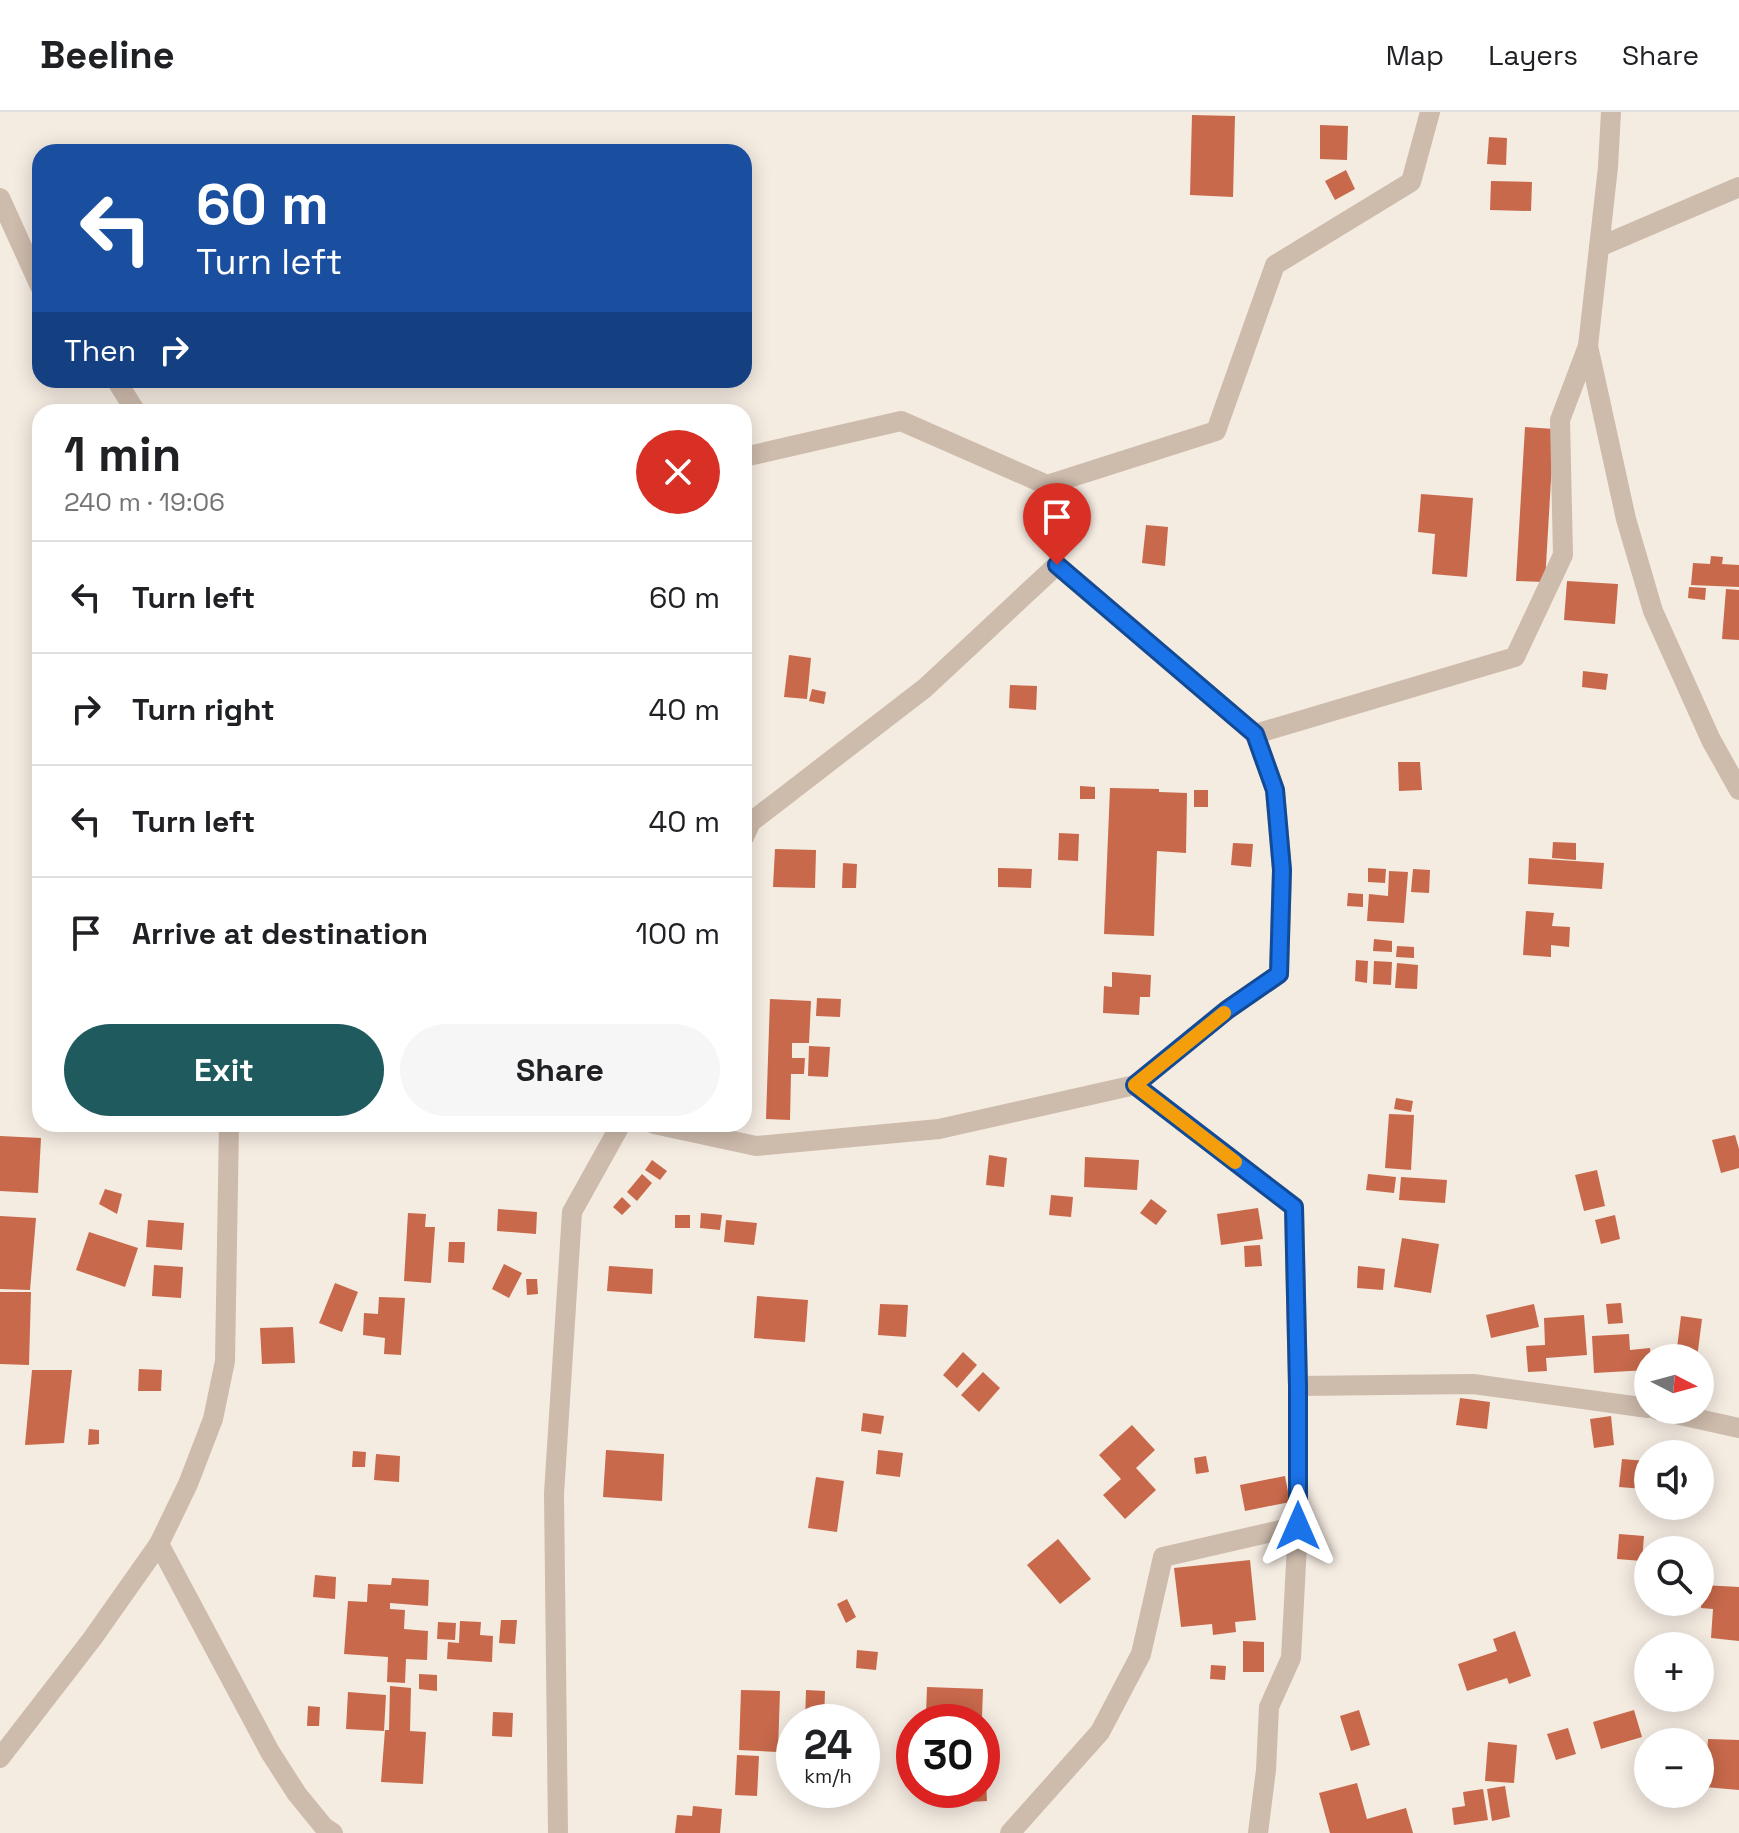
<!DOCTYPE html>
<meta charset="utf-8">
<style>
body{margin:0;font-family:"Space Grotesk",sans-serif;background:#f6f6f6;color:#202124;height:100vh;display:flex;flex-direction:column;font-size:30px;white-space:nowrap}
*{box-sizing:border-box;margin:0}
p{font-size:26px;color:#757577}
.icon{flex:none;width:44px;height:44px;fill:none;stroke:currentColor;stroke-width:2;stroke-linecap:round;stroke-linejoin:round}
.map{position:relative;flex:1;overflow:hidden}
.drawer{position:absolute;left:32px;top:292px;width:720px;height:728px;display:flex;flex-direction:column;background:#fff;border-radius:24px;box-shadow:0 4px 20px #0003}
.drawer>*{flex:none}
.banner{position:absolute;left:32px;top:32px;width:720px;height:244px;border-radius:24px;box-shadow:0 4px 20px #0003;background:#1a4fa0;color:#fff;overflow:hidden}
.needle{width:52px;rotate:96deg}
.buttons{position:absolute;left:1634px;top:1232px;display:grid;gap:16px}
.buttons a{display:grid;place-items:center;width:80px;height:80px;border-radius:50%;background:#fff;box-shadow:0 4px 20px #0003;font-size:40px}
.speed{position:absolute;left:776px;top:1592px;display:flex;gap:16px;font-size:40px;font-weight:700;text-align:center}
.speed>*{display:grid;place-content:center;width:104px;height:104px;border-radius:50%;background:#fff;box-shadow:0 4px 20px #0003;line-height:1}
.speed small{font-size:20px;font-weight:400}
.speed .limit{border:12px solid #d22;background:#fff;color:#111}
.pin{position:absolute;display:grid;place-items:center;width:68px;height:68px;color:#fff;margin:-82px -34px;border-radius:50% 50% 50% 0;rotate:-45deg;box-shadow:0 0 8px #0007}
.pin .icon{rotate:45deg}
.me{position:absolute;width:88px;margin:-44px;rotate:0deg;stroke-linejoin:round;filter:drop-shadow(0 0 6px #0008)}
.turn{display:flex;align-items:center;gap:28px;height:168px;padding:0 32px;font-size:36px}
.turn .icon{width:104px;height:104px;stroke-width:2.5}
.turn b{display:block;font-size:56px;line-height:68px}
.then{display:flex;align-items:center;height:76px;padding:0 32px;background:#0003;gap:16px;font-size:30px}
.round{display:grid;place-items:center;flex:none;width:84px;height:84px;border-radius:42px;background:#f6f6f6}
.overview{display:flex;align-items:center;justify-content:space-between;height:136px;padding:0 32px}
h1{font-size:48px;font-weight:700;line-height:60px}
.button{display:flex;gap:16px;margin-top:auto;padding:16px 32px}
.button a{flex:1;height:92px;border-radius:48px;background:#1f5a5e;color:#fff;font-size:32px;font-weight:700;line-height:92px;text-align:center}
.button a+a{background:#f6f6f6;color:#202124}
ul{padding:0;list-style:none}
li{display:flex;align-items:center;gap:24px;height:112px;padding:0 32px;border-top:2px solid #e0e0e0}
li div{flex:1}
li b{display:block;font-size:30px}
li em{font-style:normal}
header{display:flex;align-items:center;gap:48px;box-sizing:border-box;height:112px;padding:0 40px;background:#fff;border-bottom:2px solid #e0e0e0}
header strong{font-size:38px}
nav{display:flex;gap:44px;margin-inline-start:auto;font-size:28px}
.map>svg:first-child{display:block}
.building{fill:#c8694b}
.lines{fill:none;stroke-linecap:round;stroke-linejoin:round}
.minor{stroke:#cdbbac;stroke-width:20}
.route-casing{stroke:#114b97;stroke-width:20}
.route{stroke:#1a73e8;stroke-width:14}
.slow{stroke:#f59e0b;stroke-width:14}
</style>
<header>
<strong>Beeline</strong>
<nav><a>Map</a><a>Layers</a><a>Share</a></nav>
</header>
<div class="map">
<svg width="1739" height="1721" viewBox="0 0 1739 1721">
<rect width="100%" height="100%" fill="#f4ebe1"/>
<g class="building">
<polygon points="1192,3 1235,4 1233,85 1190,83"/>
<polygon points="1320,13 1348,14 1347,48 1320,47"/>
<polygon points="1489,25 1507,26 1506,53 1487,52"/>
<polygon points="1346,58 1355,77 1335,88 1325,69"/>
<polygon points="1491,69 1532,70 1531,99 1490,98"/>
<polygon points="1525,315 1554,317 1545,470 1516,469"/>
<polygon points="1421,382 1473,386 1467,465 1432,462 1435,422 1418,420"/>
<polygon points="1146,413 1168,415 1165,454 1142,451"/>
<polygon points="1711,444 1723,445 1722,452 1739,453 1739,475 1691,473 1693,451 1710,452"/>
<polygon points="1567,469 1618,472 1615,512 1564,508"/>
<polygon points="1689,475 1706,476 1705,488 1688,486"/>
<polygon points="1726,477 1739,478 1739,528 1722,527"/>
<polygon points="789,543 811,546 807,587 784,585"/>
<polygon points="1583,559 1608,562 1606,578 1582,575"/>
<polygon points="1010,573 1037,574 1036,598 1009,596"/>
<polygon points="812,577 826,580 824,592 809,589"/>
<polygon points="1398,650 1420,650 1422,678 1399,679"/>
<polygon points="1080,674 1095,675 1095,687 1080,687"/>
<polygon points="1110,676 1159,677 1159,680 1187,681 1186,741 1157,739 1154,824 1104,822"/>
<rect x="1194" y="678" width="14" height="17"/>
<polygon points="1059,721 1079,722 1078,749 1058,748"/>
<polygon points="1553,730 1576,731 1576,748 1552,746"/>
<polygon points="1233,731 1253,732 1251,755 1231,753"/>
<polygon points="775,737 816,738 815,776 773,775"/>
<polygon points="1529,746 1604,751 1602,777 1528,772"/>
<polygon points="843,751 857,752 856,776 842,776"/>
<polygon points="998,756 1032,757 1031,776 998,775"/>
<polygon points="1368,756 1386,757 1385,771 1368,770"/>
<polygon points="1413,757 1430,758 1429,781 1411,780"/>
<polygon points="1389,759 1408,760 1404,811 1367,809 1369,782 1388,784"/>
<polygon points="1348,781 1363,782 1363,795 1347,794"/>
<polygon points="1526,799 1554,801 1552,814 1570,815 1569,835 1551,833 1551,845 1523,843"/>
<polygon points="1374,827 1392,829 1392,840 1373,839"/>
<polygon points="1397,834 1414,835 1414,846 1396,845"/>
<polygon points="1356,848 1368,849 1367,871 1355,869"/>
<polygon points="1374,849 1392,850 1391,873 1373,872"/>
<polygon points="1397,851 1418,853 1417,877 1395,876"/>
<polygon points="1112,860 1151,863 1150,885 1140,885 1139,903 1103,901 1104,874 1112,875"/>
<polygon points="817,886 841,887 840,905 816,904"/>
<polygon points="770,887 811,889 809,931 792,931 792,946 805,946 804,962 791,962 790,1008 766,1007"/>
<polygon points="809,934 830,935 828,965 808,964"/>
<polygon points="1396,986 1413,989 1411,1000 1394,997"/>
<polygon points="1389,1002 1414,1003 1411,1058 1385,1056"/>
<polygon points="1735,1023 1739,1037 1739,1056 1721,1061 1712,1028"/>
<polygon points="0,1024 41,1026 38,1081 0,1079"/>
<polygon points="989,1043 1007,1046 1004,1075 986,1073"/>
<polygon points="1085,1045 1139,1048 1137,1078 1084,1075"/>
<polygon points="652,1048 667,1059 660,1068 645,1058"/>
<polygon points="1597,1058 1605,1094 1584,1099 1575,1063"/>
<polygon points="642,1062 652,1071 637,1089 627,1080"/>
<polygon points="1368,1062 1396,1065 1394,1081 1366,1078"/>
<polygon points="1401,1065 1447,1068 1445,1091 1399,1088"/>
<polygon points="105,1077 122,1082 117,1102 99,1092"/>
<polygon points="1051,1083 1073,1085 1071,1105 1049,1103"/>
<polygon points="622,1085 631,1094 622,1103 613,1095"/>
<polygon points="1151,1087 1167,1099 1156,1113 1140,1101"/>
<polygon points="1258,1096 1263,1127 1221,1133 1217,1102"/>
<polygon points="498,1097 537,1100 536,1122 497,1119"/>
<polygon points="408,1101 426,1102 425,1115 435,1115 431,1171 404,1169"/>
<polygon points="701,1101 722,1103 720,1118 700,1116"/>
<rect x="675" y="1103" width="15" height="13"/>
<polygon points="1615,1103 1620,1127 1601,1132 1595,1108"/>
<polygon points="0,1104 36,1106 30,1178 0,1177"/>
<polygon points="148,1108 184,1111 182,1138 146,1135"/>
<polygon points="726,1108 757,1111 754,1133 724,1130"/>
<polygon points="89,1120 138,1136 125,1175 76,1158"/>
<polygon points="1402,1126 1439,1132 1431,1181 1394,1175"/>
<polygon points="449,1130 465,1130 464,1151 448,1150"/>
<polygon points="1260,1133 1262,1154 1245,1155 1244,1134"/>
<polygon points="504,1152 522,1161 509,1186 492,1177"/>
<polygon points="154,1153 183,1155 181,1186 152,1184"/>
<polygon points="609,1154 653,1157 652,1182 607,1179"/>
<polygon points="1358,1154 1385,1157 1383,1178 1357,1176"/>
<polygon points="526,1167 537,1167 538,1182 527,1183"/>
<polygon points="335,1171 358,1180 342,1220 319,1211"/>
<polygon points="0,1180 31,1180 29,1253 0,1252"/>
<polygon points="757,1184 808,1188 805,1230 754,1226"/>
<polygon points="379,1185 405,1186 401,1243 384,1242 385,1226 363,1223 364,1201 378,1202"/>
<polygon points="1621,1191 1623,1211 1608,1212 1606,1192"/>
<polygon points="880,1192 908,1193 906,1225 878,1223"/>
<polygon points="1534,1192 1539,1215 1491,1226 1486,1203"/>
<polygon points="1584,1203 1587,1243 1546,1246 1547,1259 1528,1260 1526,1234 1545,1233 1544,1206"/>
<polygon points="1681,1204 1702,1207 1697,1246 1676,1244"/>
<polygon points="293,1215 295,1251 262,1252 260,1216"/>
<polygon points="1629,1222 1630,1238 1650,1236 1651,1246 1648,1246 1648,1258 1594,1261 1592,1224"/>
<polygon points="963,1240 977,1253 957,1276 943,1263"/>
<polygon points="139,1257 162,1258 161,1279 138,1279"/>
<polygon points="32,1258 72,1258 64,1331 25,1333"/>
<polygon points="983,1260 1000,1276 979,1300 961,1283"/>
<polygon points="1460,1286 1490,1290 1487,1317 1456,1313"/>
<polygon points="863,1301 884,1304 881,1322 861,1319"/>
<polygon points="1611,1304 1614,1333 1594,1336 1590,1307"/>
<polygon points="1132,1313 1155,1338 1136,1356 1156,1378 1125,1407 1103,1383 1121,1367 1099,1343"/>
<polygon points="89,1317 99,1318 99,1332 88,1333"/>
<polygon points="606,1338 664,1342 662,1389 603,1385"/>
<polygon points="878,1338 903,1341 900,1365 876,1362"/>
<polygon points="353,1339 366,1340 365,1355 352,1355"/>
<polygon points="376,1342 400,1344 399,1370 374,1368"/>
<polygon points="1206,1344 1209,1360 1196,1362 1194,1346"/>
<polygon points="1622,1347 1647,1349 1644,1377 1619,1375"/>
<polygon points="1285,1364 1290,1390 1245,1399 1240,1373"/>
<polygon points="816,1365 844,1369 837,1420 808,1416"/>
<polygon points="1619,1422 1644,1424 1642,1449 1617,1447"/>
<polygon points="1058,1427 1091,1467 1060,1492 1027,1453"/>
<polygon points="1250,1448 1256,1508 1235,1510 1236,1520 1213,1523 1212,1512 1181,1515 1174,1456"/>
<polygon points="315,1463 336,1465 335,1487 313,1485"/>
<polygon points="392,1466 429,1468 428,1494 390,1491 390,1497 405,1498 404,1517 428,1519 427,1548 406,1547 405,1571 387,1570 388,1545 344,1542 348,1489 367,1490 368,1472 391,1473"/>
<polygon points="1703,1473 1739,1475 1739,1529 1711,1526 1713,1497 1701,1496"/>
<polygon points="847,1487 856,1505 846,1511 837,1492"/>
<polygon points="501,1508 517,1508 515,1532 499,1531"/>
<polygon points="460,1509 481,1510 480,1523 493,1524 492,1550 447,1547 448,1530 459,1531"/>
<polygon points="438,1510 456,1511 455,1528 437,1527"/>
<polygon points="1515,1519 1531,1564 1509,1572 1507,1566 1467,1579 1458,1552 1497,1539 1493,1527"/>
<polygon points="1243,1529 1264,1530 1264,1560 1243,1560"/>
<polygon points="857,1538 878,1540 876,1558 856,1556"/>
<polygon points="1211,1553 1226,1554 1225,1568 1210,1567"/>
<polygon points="419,1562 437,1563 437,1579 419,1577"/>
<polygon points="390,1574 411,1576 410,1619 426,1620 423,1672 381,1670 385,1618 389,1618"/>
<polygon points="927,1575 983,1577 982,1605 926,1602"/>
<polygon points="741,1578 780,1579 778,1640 739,1638"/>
<polygon points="806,1578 825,1579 824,1610 805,1610"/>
<polygon points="348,1580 386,1583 384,1619 346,1617"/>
<polygon points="308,1594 320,1595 319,1614 307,1614"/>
<polygon points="1359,1598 1370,1633 1351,1639 1340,1604"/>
<polygon points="1634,1598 1642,1625 1601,1637 1593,1610"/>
<polygon points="493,1600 513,1601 512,1625 492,1624"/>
<polygon points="1568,1616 1576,1642 1556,1648 1547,1622"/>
<polygon points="1708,1627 1739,1628 1739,1678 1705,1675"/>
<polygon points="1488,1630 1517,1633 1514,1671 1485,1669"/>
<polygon points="737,1643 759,1644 757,1684 735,1683"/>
<polygon points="982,1647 985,1647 987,1689 955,1691 954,1678 982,1678"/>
<polygon points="1357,1671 1367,1707 1406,1696 1413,1721 1330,1721 1319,1681"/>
<polygon points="1505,1674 1510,1705 1492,1709 1487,1677"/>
<polygon points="1483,1677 1488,1708 1454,1713 1452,1696 1465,1694 1463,1680"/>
<polygon points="693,1694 722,1697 720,1721 675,1721 677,1703 692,1704"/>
</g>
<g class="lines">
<g class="minor">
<polyline points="0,86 40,174"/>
<polyline points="1599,135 1739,75"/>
<polyline points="1588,234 1626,407 1653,499 1711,628 1739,678"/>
<polyline points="116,268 136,300"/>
<polyline points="744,345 901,309 1047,373 1216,319 1275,153 1411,70 1430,0"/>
<polyline points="744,725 751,710 925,576 1057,453 1255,622"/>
<polyline points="654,1012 756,1034 939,1017 1135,973"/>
<polyline points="1298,1274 1473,1272 1648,1296"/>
<polyline points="1657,1298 1739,1316"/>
<polyline points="159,1432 270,1640 297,1682 324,1715 333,1721"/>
<polyline points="0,1646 92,1527 159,1432 188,1372 213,1307 225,1249 229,1012"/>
<polyline points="558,1721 554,1382 572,1100 621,1012"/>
<polyline points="1010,1721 1100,1620 1141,1542 1163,1445 1298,1414"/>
<polyline points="1258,1721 1266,1658 1269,1595 1291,1546 1298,1414 1298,1274 1294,1095 1135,973 1227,898 1279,862 1282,758 1275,678 1255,622 1515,545 1563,443 1560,308 1588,234 1608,55 1611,0"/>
</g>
</g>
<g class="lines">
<defs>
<polyline id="route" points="1057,453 1255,622 1275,678 1282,758 1279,862 1227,898 1135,973 1294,1095 1298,1274 1298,1414"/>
</defs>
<use href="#route" class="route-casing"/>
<use href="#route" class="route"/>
<polyline class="slow" points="1224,901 1135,973 1235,1050"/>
</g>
</svg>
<div class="buttons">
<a><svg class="needle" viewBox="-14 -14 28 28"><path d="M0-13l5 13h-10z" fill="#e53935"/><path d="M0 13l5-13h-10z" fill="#757577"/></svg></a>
<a><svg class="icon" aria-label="sound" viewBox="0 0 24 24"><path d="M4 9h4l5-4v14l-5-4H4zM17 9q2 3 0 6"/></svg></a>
<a><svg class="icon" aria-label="search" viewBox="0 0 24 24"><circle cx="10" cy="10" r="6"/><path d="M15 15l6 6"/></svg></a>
<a>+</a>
<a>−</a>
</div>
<div class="speed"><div>24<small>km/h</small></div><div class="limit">30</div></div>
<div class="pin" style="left:1057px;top:453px;background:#d93025"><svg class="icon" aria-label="arrive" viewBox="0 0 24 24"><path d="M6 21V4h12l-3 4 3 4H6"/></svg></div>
<svg class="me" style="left:1298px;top:1414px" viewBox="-20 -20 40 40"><path d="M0-17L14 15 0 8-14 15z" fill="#1a73e8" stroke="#fff" stroke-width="4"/></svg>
<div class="banner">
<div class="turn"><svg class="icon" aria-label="left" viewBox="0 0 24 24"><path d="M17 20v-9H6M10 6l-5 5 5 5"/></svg><div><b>60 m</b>Turn left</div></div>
<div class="then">Then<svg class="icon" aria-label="right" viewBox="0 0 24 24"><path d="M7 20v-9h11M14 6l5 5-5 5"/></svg></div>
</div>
<section class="drawer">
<div class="overview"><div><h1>1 min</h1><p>240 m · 19:06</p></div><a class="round" style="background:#d93025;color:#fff"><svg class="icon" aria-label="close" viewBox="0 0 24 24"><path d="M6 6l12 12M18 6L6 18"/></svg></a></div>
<ul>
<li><svg class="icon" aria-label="left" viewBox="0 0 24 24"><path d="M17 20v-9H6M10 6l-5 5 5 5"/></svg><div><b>Turn left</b></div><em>60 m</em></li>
<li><svg class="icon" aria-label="right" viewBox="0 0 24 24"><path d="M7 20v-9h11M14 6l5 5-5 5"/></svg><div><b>Turn right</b></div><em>40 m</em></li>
<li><svg class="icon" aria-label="left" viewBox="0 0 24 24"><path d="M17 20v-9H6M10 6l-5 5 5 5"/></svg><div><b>Turn left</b></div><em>40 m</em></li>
<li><svg class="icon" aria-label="arrive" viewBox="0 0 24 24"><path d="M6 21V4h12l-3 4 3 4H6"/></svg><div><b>Arrive at destination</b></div><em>100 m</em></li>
</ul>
<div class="button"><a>Exit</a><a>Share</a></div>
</section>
</div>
